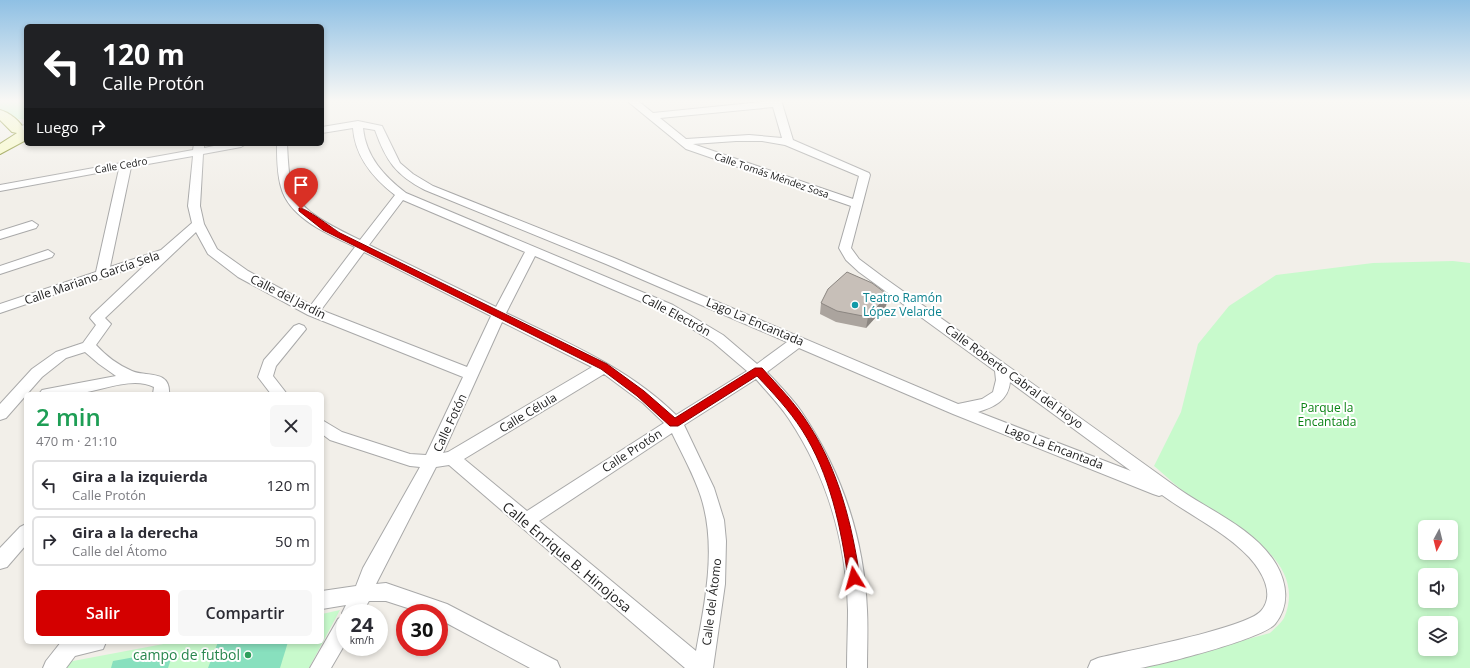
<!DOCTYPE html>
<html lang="es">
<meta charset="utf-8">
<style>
body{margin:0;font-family:"Open Sans",sans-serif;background:#f7f7f7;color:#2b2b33;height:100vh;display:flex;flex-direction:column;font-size:15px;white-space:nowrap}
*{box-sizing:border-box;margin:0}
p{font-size:13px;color:#7c7c81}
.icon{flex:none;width:22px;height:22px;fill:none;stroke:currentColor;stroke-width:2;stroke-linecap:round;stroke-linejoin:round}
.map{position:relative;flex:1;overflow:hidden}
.side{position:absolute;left:24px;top:392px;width:300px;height:252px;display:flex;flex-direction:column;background:#fff;border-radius:6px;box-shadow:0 2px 6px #0003}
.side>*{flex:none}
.banner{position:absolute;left:24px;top:24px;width:300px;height:122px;border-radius:6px;box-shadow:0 2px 6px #0003;background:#202124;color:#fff;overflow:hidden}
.needle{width:26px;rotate:187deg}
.tools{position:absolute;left:1418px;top:520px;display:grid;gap:8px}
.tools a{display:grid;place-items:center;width:40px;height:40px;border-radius:6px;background:#fff;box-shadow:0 2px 6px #0003;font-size:20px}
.speed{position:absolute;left:336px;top:604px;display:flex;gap:8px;font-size:20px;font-weight:700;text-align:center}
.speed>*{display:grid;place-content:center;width:52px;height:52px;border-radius:50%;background:#fff;box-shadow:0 2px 6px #0003;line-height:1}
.speed small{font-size:10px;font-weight:400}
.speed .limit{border:6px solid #d22;background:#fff;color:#111}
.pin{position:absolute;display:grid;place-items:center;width:34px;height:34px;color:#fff;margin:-41px -17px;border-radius:50% 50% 50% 0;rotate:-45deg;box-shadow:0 0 4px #0007}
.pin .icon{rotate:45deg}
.me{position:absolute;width:44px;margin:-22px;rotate:352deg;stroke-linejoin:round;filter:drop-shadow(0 0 3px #0008)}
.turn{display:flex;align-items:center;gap:14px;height:84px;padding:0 12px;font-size:18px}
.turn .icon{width:52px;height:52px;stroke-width:2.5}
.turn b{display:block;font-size:28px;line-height:34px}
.then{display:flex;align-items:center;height:38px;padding:0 12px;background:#0003;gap:8px;font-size:15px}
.round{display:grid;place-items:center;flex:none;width:42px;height:42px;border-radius:6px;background:#f7f7f7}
.head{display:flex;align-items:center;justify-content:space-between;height:68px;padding:0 12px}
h1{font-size:24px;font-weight:600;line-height:30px;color:#1e9e55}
.button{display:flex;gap:8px;margin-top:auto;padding:8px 12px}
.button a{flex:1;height:46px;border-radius:6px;background:#d40000;color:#fff;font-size:16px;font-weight:600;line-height:46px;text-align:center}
.button a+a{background:#f7f7f7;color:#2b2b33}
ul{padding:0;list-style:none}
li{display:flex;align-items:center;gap:12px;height:50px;margin:0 8px 6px;padding:0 4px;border:2px solid #e1e1e2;border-radius:6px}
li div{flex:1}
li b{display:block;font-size:15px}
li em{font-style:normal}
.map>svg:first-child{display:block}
.park{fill:#c8facc;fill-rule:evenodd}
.pitch{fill:#88e0be}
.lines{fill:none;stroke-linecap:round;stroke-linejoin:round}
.street-casing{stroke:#a9a9a9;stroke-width:2}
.secondary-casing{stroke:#707d05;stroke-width:2}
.street{fill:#fff;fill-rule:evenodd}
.secondary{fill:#f7fabf;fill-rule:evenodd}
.wall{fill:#aba49e}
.shaded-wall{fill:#8b8681}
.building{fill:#c7bfb8;stroke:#8b8681}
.route{fill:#d40000;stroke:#8a0000}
.culture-dot{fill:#0f9aa8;stroke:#fff;stroke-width:1.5}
.leisure-dot{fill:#2e9e5b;stroke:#fff;stroke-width:1.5}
.labels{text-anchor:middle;stroke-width:4;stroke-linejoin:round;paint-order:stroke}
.far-street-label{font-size:10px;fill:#222;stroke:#fff}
.street-label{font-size:12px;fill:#222;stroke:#fff}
.culture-label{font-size:12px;fill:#0d838f;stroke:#fff;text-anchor:start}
.park-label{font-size:12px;fill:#0c8416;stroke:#fff}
.near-street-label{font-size:14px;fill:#222;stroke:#fff}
.near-leisure-label{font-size:14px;fill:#27864d;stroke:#fff;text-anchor:end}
</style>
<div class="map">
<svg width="1470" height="668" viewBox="0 0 1470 668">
<rect width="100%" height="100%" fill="#f2efe9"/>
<g class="park">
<polygon points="0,100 26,100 26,119 18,119 0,111"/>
<path d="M1453 261 1470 263V668H1142L1270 633C1274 629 1281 623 1284 618 1310 559 1229 523 1191 497 1178 488 1166 476 1154 466L1181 412 1198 344 1229 306 1276 275 1373 263ZM1425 527H1451V553H1425ZM1425 575H1451V601H1425ZM1425 623H1451V649H1425Z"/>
<polygon points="340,610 309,668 54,668 57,664 174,642 322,642 322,614"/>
</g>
<g class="pitch">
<polygon points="218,642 288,642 280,668 208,668"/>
<polygon points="174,650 168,668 111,668 113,661"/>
</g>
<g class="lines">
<defs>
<g id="street">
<path d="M626 100H637L653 113 781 100 793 140 869 173 870 175 851 248 859 259 883 277C982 347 1080 418 1179 489 1212 512 1255 529 1276 564 1287 583 1290 606 1275 624 1262 639 1163 664 1140 668 1124 668 1105 668 1088 668L1091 661 1098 658C1126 651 1247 628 1261 611 1276 594 1261 570 1249 557 1224 531 1191 516 1162 495L1159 496 1153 494 953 414 799 348 767 372C778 384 791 397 801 411 841 470 864 538 867 610 868 629 867 649 867 668H847C847 649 848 629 848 610 846 542 827 476 789 419 780 405 767 392 756 379L684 425 714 488 724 520 726 541 725 584 713 668H685L449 465 436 467 376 584 386 583 447 604 557 661 560 668H530L439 619V613H423L386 601H369L362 613H345V644L331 668H310L338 619 344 616 342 613 346 605 322 609V591L356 586 363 568 420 467 410 466 330 440 322 434V420L342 432 410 454 426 455 463 377 308 315 238 277 208 254 196 232 105 318 111 324 96 345C106 356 118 365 132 371 145 377 171 369 169 394H153L154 387C132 376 101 391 77 394 65 395 52 394 39 394L42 390 47 389 116 376 99 364 85 352 66 358 42 377 6 418 0 420V404L32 369 56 352 83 343 96 325 90 318 92 315 147 263 0 313V304L96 272 119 169 0 191V185L193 150 194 144H204V148L224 144H246L241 147 203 154 200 206 204 224 217 249 248 271 311 305 355 247C328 234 289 218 281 187 277 173 277 158 277 144H287C288 160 288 177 294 192 303 214 340 230 360 240L395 195C373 178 355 157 353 128L322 133V127L358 121 382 126 400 163 413 174 433 186 614 258 958 404 982 399 993 392 996 380 995 371 859 272 846 260 839 248 851 206 686 149ZM773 107 782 138 749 135 686 139 660 118ZM363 128 375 130C386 161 396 175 425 190L606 264 787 342 757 364 723 335 673 305 406 193C384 176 366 157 363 128ZM736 141H762L785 145 859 176 853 199 693 144ZM193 156 188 206 192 223 161 250 110 267 131 167ZM403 200 525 252 496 307 369 245ZM364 252 491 316 467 367 321 310ZM535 256 663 311 713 342 747 371 676 415C629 368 566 342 506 313ZM502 322 592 367 448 452 443 453ZM604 374 643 403 664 423 527 511 464 459ZM1010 382 1131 471 978 412C994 407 1008 401 1010 382ZM672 433C682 454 694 475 701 497 717 547 705 602 696 651L539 521Z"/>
<polygon points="26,125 26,131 17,132 12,129 13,127"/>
<polygon points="32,221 38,225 36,228 0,239 0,231"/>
<polygon points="48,250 54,254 52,257 0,274 0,266"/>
<polygon points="299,324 304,326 306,329 276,366 273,376 287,394 271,394 258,377 264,360 294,326"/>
<polygon points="26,524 26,545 7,567 0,569 0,548 20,527"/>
<polygon points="61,642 106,642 103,649 75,656 66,668 43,668 46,661"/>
</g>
<path id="secondary" d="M0 110C8 112 23 122 23 130H26V140L0 154V144L17 133 12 132 0 120Z"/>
</defs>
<use href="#street" class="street-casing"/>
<use href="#secondary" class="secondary-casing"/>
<use href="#street" class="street"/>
<use href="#secondary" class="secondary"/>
</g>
<polygon class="wall" points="888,295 886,306 866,328 836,322 820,314 821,303"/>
<polygon class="shaded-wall" points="888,295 886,306 866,328 868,317"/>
<polygon class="building" points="847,272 872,283 888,295 868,317 837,311 821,303 828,289"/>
<linearGradient id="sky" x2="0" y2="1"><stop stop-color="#8fc0e4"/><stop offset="0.52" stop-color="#f9f8f5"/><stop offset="1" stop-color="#f9f8f5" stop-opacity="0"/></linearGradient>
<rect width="1470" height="194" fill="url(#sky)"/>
<path class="route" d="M299 208C305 207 332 228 340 233L607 364 644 391 675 418 755 368H762C778 386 796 404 809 425 839 471 852 525 860 578L858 582 854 584 850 582 848 578C841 527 830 474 802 430 789 410 773 393 757 376L678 426H670L637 396 601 369 323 230 299 211Z"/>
<circle class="culture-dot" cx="855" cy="305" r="4"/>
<circle class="leisure-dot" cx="248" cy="655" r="4"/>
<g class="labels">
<g class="far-street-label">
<text transform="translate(121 165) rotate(-10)" y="4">Calle Cedro</text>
<text transform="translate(772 175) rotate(19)" y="4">Calle Tomás Méndez Sosa</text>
</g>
<g class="street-label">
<text transform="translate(92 278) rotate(-19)" y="4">Calle Mariano García Sela</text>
<text transform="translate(288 297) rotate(27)" y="4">Calle del Jardín</text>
<text transform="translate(676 315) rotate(28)" y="4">Calle Electrón</text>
<text transform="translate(755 322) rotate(23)" y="4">Lago La Encantada</text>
<text transform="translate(1014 377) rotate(36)" y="4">Calle Roberto Cabral del Hoyo</text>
<text transform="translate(528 413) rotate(-31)" y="4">Calle Célula</text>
<text transform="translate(450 423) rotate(-65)" y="4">Calle Fotón</text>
<text transform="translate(1054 447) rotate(21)" y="4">Lago La Encantada</text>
<text transform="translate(632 451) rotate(-33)" y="4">Calle Protón</text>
<text transform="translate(712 602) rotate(-83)" y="4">Calle del Átomo</text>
</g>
<g class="culture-label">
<text x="863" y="302">Teatro Ramón<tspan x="863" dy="14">López Velarde</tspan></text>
</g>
<g class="park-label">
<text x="1327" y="412">Parque la<tspan x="1327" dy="14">Encantada</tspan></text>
</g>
<g class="near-street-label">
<text transform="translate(567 557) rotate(40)" y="5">Calle Enrique B. Hinojosa</text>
</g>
<g class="near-leisure-label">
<text x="240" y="660">campo de futbol</text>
</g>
</g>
</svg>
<div class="tools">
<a><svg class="needle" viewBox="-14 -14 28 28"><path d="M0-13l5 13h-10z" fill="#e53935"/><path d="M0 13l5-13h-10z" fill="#7c7c81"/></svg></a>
<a><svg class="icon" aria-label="sound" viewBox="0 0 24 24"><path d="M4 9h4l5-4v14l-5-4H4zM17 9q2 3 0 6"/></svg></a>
<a><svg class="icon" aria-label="layers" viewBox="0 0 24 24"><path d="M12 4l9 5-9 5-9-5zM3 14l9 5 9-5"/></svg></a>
</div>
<div class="speed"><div>24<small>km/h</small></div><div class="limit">30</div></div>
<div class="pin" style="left:301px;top:209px;background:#d93025"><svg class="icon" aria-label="arrive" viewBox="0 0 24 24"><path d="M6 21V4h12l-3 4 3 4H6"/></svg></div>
<svg class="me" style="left:854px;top:578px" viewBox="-20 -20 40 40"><path d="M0-17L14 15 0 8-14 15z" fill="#d40000" stroke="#fff" stroke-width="4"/></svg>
<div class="banner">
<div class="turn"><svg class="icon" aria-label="left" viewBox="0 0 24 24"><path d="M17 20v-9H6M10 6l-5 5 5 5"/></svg><div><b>120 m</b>Calle Protón</div></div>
<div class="then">Luego<svg class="icon" aria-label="right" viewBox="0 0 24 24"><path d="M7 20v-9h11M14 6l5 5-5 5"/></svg></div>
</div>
<section class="side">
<div class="head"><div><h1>2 min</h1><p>470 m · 21:10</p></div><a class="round"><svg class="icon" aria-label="close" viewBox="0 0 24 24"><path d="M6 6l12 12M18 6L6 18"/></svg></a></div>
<ul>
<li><svg class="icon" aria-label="left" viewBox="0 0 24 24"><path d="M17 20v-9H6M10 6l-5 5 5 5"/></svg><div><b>Gira a la izquierda</b><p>Calle Protón</p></div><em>120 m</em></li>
<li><svg class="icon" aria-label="right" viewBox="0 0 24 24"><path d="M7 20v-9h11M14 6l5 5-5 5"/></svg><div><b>Gira a la derecha</b><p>Calle del Átomo</p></div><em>50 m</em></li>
</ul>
<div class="button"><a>Salir</a><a>Compartir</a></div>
</section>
</div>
